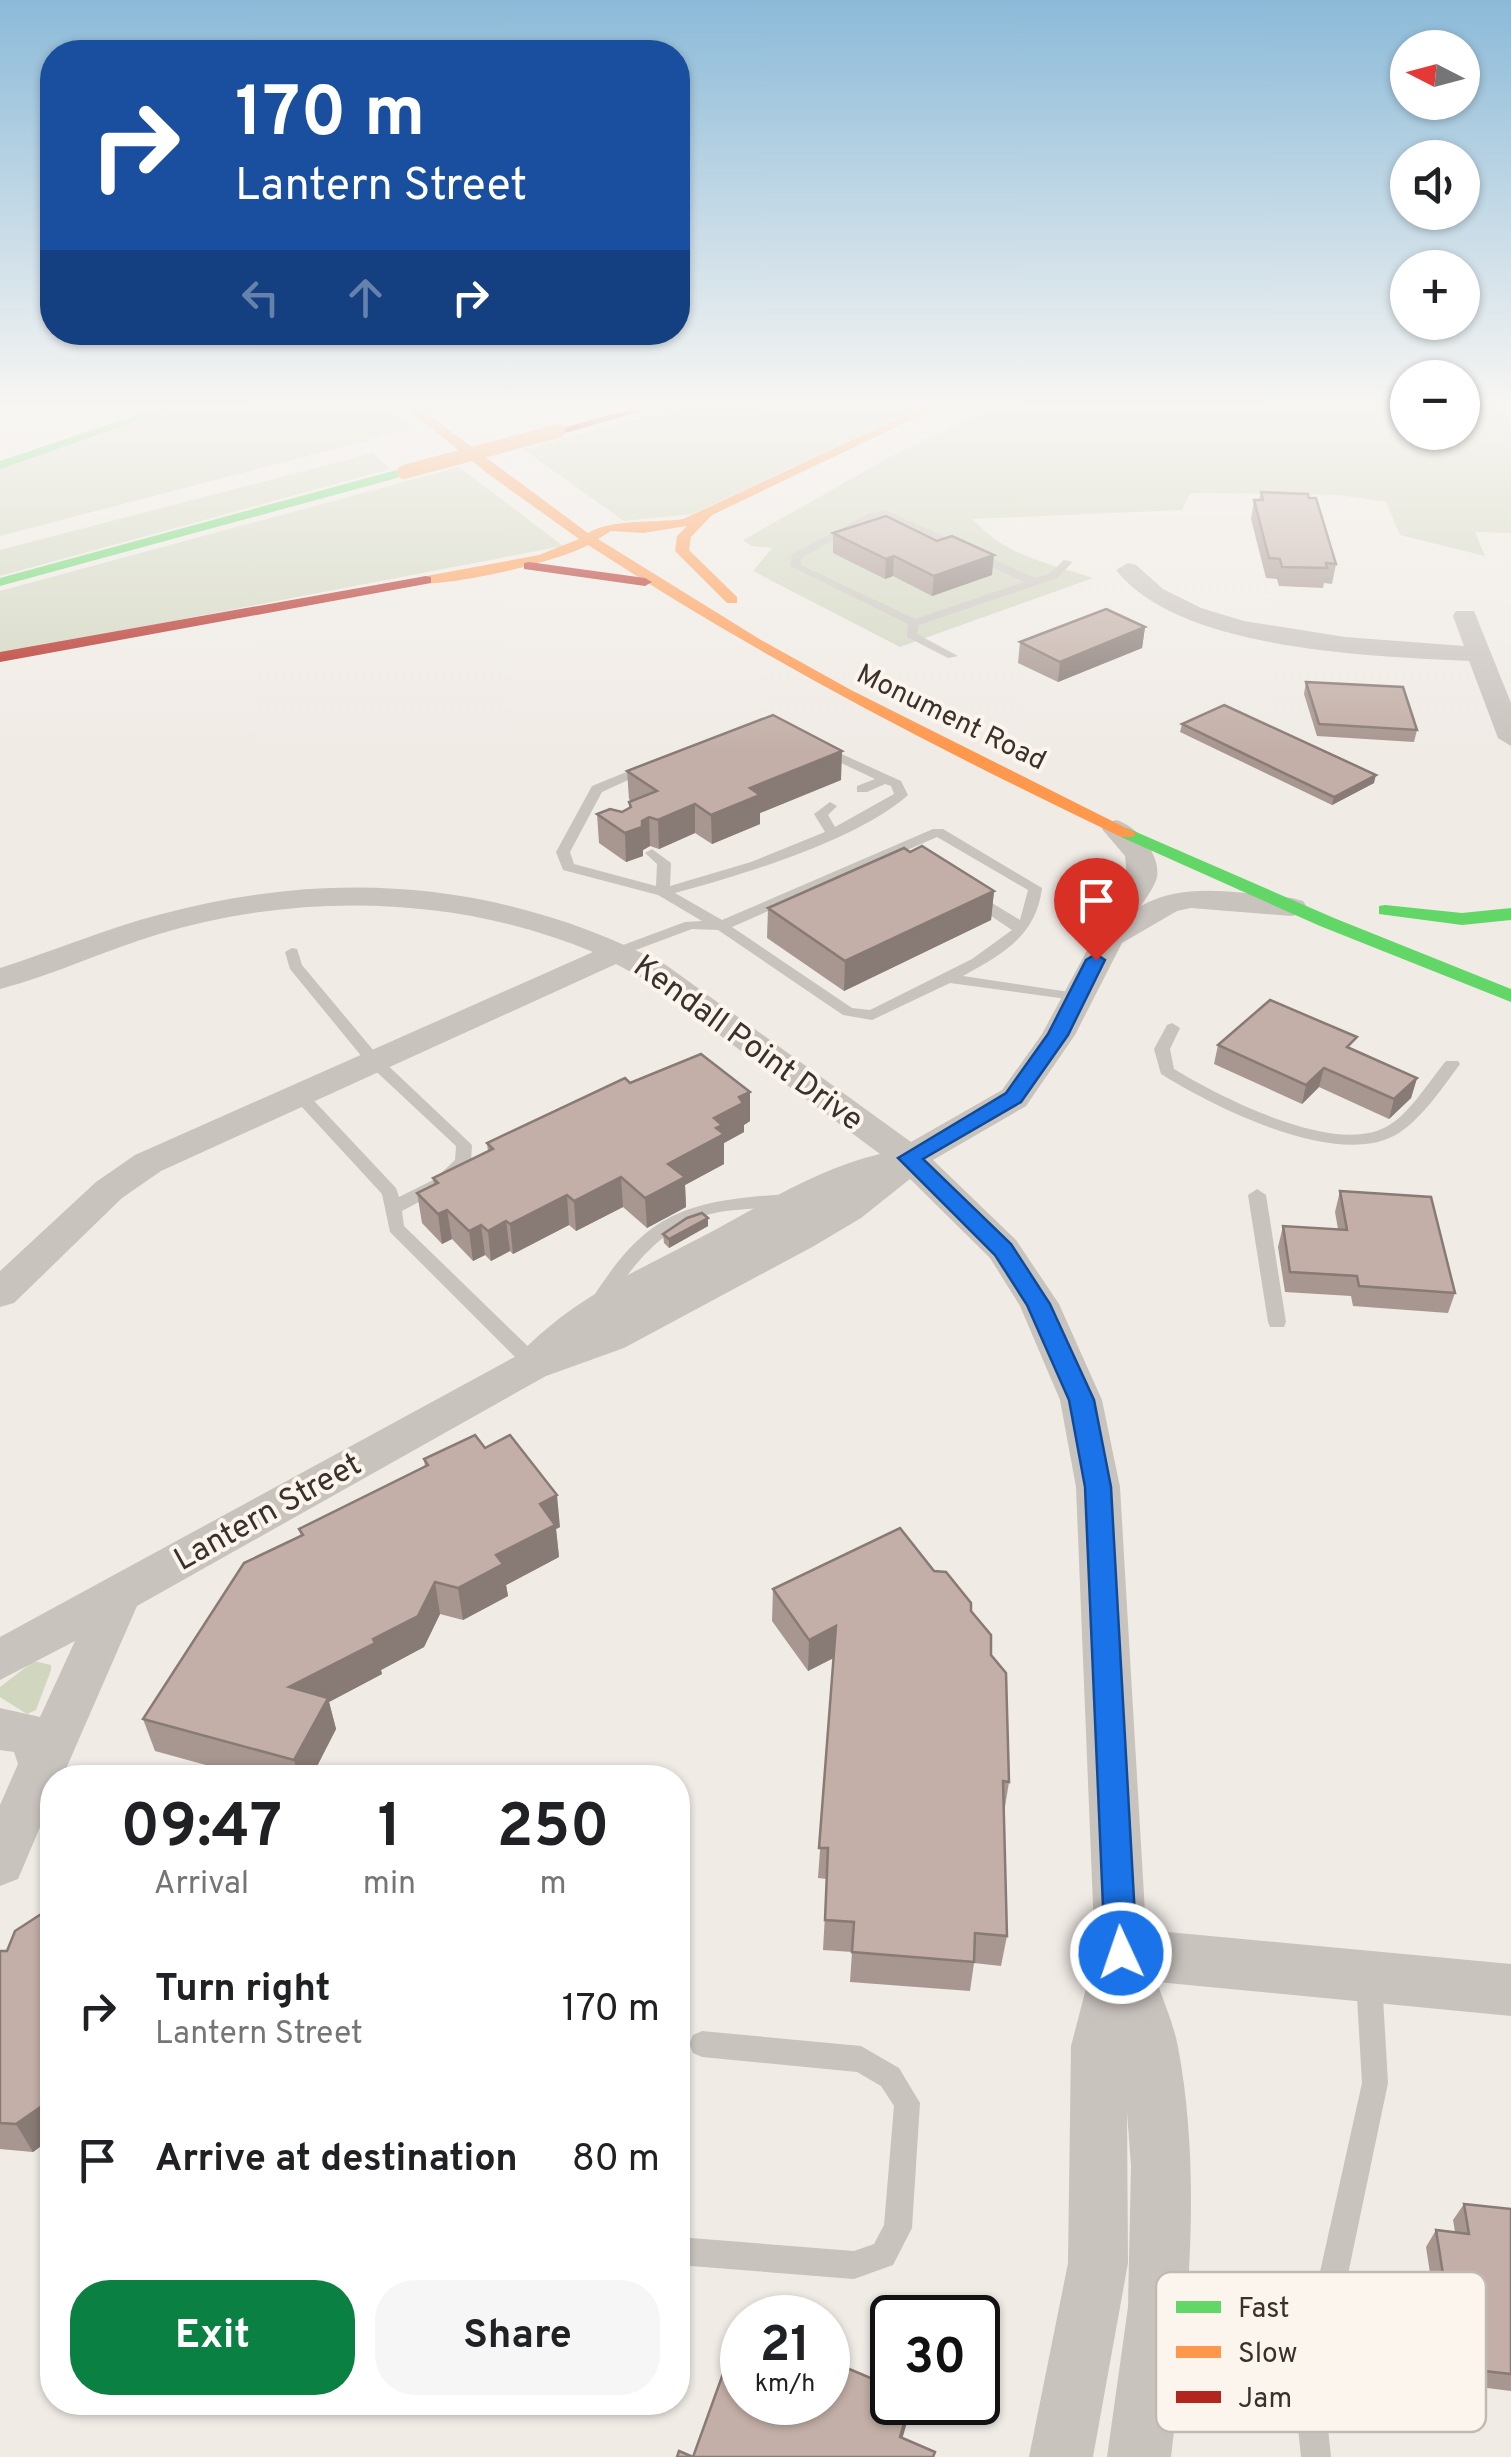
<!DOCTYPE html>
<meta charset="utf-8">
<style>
body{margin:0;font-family:Overpass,sans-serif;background:#f6f6f6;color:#202124;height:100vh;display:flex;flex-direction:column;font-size:38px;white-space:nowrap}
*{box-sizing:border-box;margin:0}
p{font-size:32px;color:#757577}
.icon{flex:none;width:55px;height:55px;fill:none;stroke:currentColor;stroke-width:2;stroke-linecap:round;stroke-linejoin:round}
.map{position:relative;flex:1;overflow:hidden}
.sheet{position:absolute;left:40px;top:1765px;width:650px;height:650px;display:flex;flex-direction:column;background:#fff;border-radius:40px;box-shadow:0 2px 8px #0004}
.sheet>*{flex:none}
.guide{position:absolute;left:40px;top:40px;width:650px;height:305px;border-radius:40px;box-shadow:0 2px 8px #0004;background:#1a4fa0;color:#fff;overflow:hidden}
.needle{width:65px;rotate:276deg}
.tools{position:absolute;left:1390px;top:30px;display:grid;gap:20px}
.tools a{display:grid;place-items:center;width:90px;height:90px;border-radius:50%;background:#fff;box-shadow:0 2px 8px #0004;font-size:50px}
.speed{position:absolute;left:720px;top:2295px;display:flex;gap:20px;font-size:50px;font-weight:700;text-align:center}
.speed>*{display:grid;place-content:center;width:130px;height:130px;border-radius:50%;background:#fff;box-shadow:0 2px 8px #0004;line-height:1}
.speed small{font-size:25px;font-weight:400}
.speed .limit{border:5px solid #111;border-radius:15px;background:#fff;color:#111}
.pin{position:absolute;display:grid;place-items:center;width:85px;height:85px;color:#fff;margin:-102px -42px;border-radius:50% 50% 50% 0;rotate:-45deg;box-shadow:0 0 10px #0007}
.pin .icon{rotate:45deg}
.me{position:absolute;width:110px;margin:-55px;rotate:357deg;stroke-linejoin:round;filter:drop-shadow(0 0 8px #0008)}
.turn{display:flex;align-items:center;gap:35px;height:210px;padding:0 30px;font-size:45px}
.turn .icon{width:130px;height:130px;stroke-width:2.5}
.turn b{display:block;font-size:70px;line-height:85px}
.lanes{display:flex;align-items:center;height:95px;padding:0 30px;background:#0003;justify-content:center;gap:50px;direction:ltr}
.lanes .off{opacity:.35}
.eta{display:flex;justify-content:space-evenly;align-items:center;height:170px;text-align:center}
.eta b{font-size:60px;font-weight:700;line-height:70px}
.cta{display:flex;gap:20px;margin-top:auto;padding:20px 30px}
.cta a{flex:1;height:115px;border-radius:40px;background:#0b8043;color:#fff;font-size:40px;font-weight:700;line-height:115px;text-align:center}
.cta a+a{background:#f6f6f6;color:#202124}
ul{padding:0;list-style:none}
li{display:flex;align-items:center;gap:30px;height:150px;padding:0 30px}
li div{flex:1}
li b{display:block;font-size:38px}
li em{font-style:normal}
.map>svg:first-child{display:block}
.green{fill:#d1d6bf}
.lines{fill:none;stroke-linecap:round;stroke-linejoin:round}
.lane{fill:#c9c3be;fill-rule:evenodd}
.street{fill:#c9c3be;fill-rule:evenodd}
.fast{fill:#63d668;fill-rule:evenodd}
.slow{fill:#ff974d;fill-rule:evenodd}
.jam{fill:#b3261e;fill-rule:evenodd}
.slow-bridge{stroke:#ff974d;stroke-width:14}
.wall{fill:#a89690}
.shaded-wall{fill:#887a75}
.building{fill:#c3afa7;stroke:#887a75;stroke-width:2.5}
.route{fill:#1a73e8;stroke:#114b97;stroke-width:2.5}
.labels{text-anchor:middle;stroke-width:8;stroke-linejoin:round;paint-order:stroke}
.far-street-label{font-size:28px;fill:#3b302b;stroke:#fbf5ee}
.street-label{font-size:32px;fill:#3b302b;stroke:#fbf5ee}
.key{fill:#fbf5ee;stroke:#c1bab4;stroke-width:2.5}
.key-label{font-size:28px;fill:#3b302b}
</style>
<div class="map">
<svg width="1511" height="2457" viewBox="0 0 1511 2457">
<rect width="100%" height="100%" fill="#f0ebe5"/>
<g class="green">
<polygon points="180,408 392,408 410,429 0,536 0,468"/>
<polygon points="678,408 920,408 692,514 624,521 523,449"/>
<path d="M994 408H1407L1408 432H1462L1463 408H1511V533L1475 532 1485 556 1400 535 1386 502 1339 495 1191 493 1182 510 973 519C1001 554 1052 565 1093 578L900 647 753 571 772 548 751 546 743 540 892 456Z"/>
<polygon points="373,453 390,469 0,576 0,550"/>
<polygon points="459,467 563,546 0,654 0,591"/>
<polygon points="34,1661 51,1665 51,1670 36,1710 27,1714 0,1697 0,1687"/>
</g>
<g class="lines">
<g class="lane">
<path d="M886 510 1035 578 1049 574 1064 560 1073 562 1057 578 919 625 917 634 958 656 948 658 907 637 908 624 790 566 792 554 868 514ZM885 516 1024 582 915 619 801 565V558L875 518Z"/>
<path d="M824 746 901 781 908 795C856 841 742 875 675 893L722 920 933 829H943L1042 888C1036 936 1003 954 963 976L1076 993 1081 995 1084 998 1081 1001 950 983 872 1020 843 1015 718 930 692 929 625 954H615V948L685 922 702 921 658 895 563 870 556 852 592 786 641 766 652 769 602 792 570 852 574 864 656 886 657 864 645 853 652 849 671 863 670 886 751 862 825 832 814 814 830 802 837 806 828 815 835 827 894 794 891 786 885 784 867 792H857V786L875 779 820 753V747ZM937 837 1028 890 1020 920 977 894H967V900L1012 930 972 959 870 1010 852 1008 732 927Z"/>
<polygon points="292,948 297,949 302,965 379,1057 472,1145 471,1162 447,1187 402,1211 404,1226 541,1359 543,1364 541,1369 527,1369 390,1232 382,1194 289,1093 291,1089 303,1089 396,1188 399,1197 435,1179 455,1160 456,1146 367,1063 290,969 285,952"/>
<path d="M1172 1023 1180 1028 1170 1049 1174 1069C1220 1097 1331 1154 1384 1128 1409 1116 1428 1082 1446 1061H1458L1460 1064C1443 1087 1423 1117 1399 1133 1340 1171 1214 1107 1161 1074L1154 1049 1167 1025Z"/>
<polygon points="1257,1189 1266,1195 1286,1322 1284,1327 1270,1327 1268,1322 1248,1195"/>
<path d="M789 1194 795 1196 798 1200 795 1204C773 1209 748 1208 726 1211 666 1219 635 1262 603 1310H591L588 1305C646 1212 683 1201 789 1194Z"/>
<polygon points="1369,1968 1378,1971 1382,1980 1388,2083 1324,2389 1331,2457 1301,2457 1294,2389 1362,2083 1356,1980 1360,1971"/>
<polygon points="702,2031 861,2046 899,2068 920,2103 912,2228 893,2265 854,2279 678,2265 678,2237 854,2251 874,2244 884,2225 894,2106 881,2086 857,2072 702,2057 693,2053 689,2044 693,2035"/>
</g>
<g class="street">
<path d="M1128 563 1136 565 1163 589 1201 608 1244 621 1345 637 1464 646 1453 616 1456 611H1474L1511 703V746L1498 738 1469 661C1373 656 1179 651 1116 570Z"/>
<path d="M1116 820C1136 825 1161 854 1157 877 1155 886 1146 898 1141 906 1186 880 1242 894 1292 898L1303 901 1307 907 1303 913 1292 916 1191 908 1177 911 1122 943 1075 1035 1026 1106 933 1160 1016 1240 1059 1304 1102 1400 1120 1487 1146 1930 1511 1964V2016L1157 1982C1164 2003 1174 2025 1178 2047 1203 2180 1187 2324 1171 2457H1107L1128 2307 1131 2166 1127 2112 1128 2263 1093 2457H1029L1068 2263 1071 2046 1095 1954 1076 1487 1060 1400 1020 1306 990 1258 910 1179 861 1218 814 1246 624 1348 546 1376 137 1606 62 1778H52V1799L18 1879 0 1886V1805L18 1764 14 1752 0 1750V1708L40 1717 75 1641 0 1680V1637L520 1354C573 1297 645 1267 713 1231 766 1202 820 1168 880 1154L644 979 616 964 161 1171 122 1198 14 1303 0 1307V1271L96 1182 135 1155 593 952C457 895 299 892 159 934 105 950 54 975 0 989V968C53 951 105 929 158 915 335 867 505 881 666 965L911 1142 1002 1090 1042 1034 1127 876 1125 856 1102 829 1106 823Z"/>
</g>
<g class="fast">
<polygon points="158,408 175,408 0,469 0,461"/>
<polygon points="404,468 410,472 408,475 0,586 0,578"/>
<polygon points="1127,828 1334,918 1511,989 1511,1002 1320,926 1121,837 1121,829"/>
<polygon points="1385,905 1462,913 1511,908 1511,920 1462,925 1379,914 1379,906"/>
</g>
<path class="slow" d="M406 408H419L588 533C611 519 653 523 683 519L921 408H936L712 515 691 537 689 550 737 597V603H727L675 551 677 536 687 526 643 533 611 531 598 539 761 640 851 690 1136 833 1133 837H1121C937 749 758 656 588 545 561 561 452 586 421 583V577L539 555 579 539 491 476Z"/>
<g class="jam">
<polygon points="634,408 653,408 558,435 552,431"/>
<polygon points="529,562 645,578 652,582 645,586 524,569 524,563"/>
<polygon points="426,576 431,577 431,583 0,662 0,652"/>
</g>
<polyline class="slow-bridge" points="404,472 558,431"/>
</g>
<g class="wall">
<polygon points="1261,492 1336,564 1332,584 1324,583 1323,588 1279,586 1277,579 1266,578 1251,519 1254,500 1259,500"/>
<polygon points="833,533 992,575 932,596 893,576 885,579 833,553"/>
<polygon points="1145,627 1142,648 1058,682 1018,663 1020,642"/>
<polygon points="1306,682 1417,730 1414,742 1317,736 1304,694"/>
<polygon points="1182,724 1374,783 1332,805 1180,732"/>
<polygon points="627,771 841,780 760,813 760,824 712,844 695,833 659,849 650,846 643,850 643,856 626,862 599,843 597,814 622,812 629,808 629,802 631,801 629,799"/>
<polygon points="910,852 994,891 991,920 844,991 767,938 768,908"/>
<polygon points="1218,1045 1353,1050 1417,1078 1411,1098 1389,1119 1319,1087 1302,1104 1214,1064"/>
<polygon points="750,1092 750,1121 744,1125 744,1132 724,1143 724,1164 685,1185 686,1207 647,1228 623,1207 576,1231 569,1225 513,1254 510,1251 491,1261 485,1255 473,1261 452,1239 442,1244 422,1223 417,1193 434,1185 433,1178 488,1152 487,1143"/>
<polygon points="1340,1191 1455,1293 1448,1313 1353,1306 1351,1296 1285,1292 1278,1247 1283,1226 1338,1229 1335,1212"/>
<polygon points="708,1218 708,1226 669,1248 664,1243 663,1234"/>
<polygon points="485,1448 560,1527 556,1529 559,1557 506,1585 508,1596 463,1620 440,1614 424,1647 381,1670 382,1674 329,1702 336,1729 311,1778 253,1778 155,1751 143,1719 301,1536 299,1529 425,1467 424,1459"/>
<polygon points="934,1571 971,1611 991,1655 1009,1782 1004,1813 1007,1936 1001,1966 974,1963 970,1991 850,1982 852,1952 823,1950 827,1879 818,1878 834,1658 808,1671 772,1621 773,1589"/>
<polygon points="52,1907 52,2138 33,2152 0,2149 0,1951 7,1951"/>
<polygon points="1464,2204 1511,2209 1511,2391 1447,2383 1426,2247 1436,2230 1455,2232 1453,2220"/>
</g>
<g class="shaded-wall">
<polygon points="994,555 992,575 932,596 934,576"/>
<polygon points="894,556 893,576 885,579 886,559"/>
<polygon points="1145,627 1142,648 1058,682 1060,662"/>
<polygon points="842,751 841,780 760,813 760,824 712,844 711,815 750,788"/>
<polygon points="1376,775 1374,783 1332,805 1334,797"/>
<polygon points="695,804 695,833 659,849 658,820"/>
<polygon points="649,817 650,846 643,850 643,856 626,862 625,833"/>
<polygon points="994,891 991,920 844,991 845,961"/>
<polygon points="1324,1068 1319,1087 1302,1104 1306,1085"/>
<polygon points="1417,1078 1411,1098 1389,1119 1394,1099"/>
<polygon points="750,1092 750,1121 744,1125 744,1132 724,1143 724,1164 685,1185 686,1207 647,1228 645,1198 668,1164 714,1118 739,1097"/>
<polygon points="621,1177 623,1207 576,1231 574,1201"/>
<polygon points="567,1195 569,1225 513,1254 510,1224"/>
<polygon points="447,1210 452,1239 442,1244 438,1214"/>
<polygon points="708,1218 708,1226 669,1248 669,1239"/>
<polygon points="506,1221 510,1251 491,1261 488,1231"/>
<polygon points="481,1225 485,1255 473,1261 469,1231"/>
<polygon points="557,1495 560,1527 556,1529 559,1557 506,1585 508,1596 463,1620 458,1588 496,1555 540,1504"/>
<polygon points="435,1582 440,1614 424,1647 381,1670 382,1674 329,1702 336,1729 311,1778 299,1778 294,1760 289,1687 373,1639"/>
<polygon points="836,1626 835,1657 808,1671 809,1640"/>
<polygon points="52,2099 52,2138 33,2152 16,2124"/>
<polygon points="910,2402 908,2419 897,2457 900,2437"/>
</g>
<g class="building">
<polygon points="1261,492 1308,494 1309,498 1316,498 1336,564 1326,563 1327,568 1282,567 1280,559 1269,558 1254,500 1263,500"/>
<polygon points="886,516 937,541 952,536 994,555 934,576 894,556 886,559 833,533"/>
<polygon points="1106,609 1145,627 1060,662 1020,642"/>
<polygon points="1306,682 1403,687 1417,730 1319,724"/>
<polygon points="1224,705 1376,775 1334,797 1182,724"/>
<polygon points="773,715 842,751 750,788 760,795 711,815 695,804 658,820 649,817 642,821 642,827 625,833 597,814 610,809 622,812 631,807 629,802 657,791 627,771"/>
<polygon points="922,846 994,891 845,961 768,908 904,848 910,852"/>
<polygon points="1270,1000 1357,1037 1347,1047 1417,1078 1394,1099 1324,1068 1306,1085 1218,1045"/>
<polygon points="701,1054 750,1092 739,1097 743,1103 714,1118 722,1125 716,1128 724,1134 668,1164 685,1177 645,1198 621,1177 574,1201 567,1195 510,1224 506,1221 488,1231 481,1225 469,1231 447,1210 438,1214 417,1193 438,1183 433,1178 493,1149 487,1143 625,1078 630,1083"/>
<polygon points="1340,1191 1431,1197 1455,1293 1359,1286 1357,1276 1290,1272 1283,1226 1347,1230"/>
<polygon points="702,1213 708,1218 669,1239 663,1234 687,1218"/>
<polygon points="475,1435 485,1448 510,1435 557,1495 540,1504 555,1525 496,1555 503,1564 458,1588 435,1582 418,1616 373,1639 375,1643 289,1687 328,1698 294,1760 143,1719 244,1563 303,1535 299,1529 428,1465 424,1459"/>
<polygon points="900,1528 934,1571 946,1572 971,1603 971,1611 991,1635 991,1655 1006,1673 1009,1782 1003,1781 1007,1936 975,1933 974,1962 852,1952 854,1922 825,1920 828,1848 819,1848 836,1626 809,1640 773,1589"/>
<polygon points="52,1907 52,2099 16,2124 0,2123 0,1951 7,1951 15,1931"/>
<polygon points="1464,2204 1511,2209 1511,2374 1458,2368 1436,2230 1469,2234"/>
<polygon points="733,2346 742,2350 742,2402 828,2402 828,2360 892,2387 892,2402 910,2402 900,2437 935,2452 933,2457 693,2457"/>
<polygon points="679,2451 693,2457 677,2457"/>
</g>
<linearGradient id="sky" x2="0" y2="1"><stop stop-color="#8bbad8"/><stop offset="0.54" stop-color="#f8f6f3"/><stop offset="1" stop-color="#f8f6f3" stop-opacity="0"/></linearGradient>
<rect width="1511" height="752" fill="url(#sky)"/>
<polygon class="route" points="1096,954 1105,960 1068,1035 1021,1102 923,1159 1011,1244 1050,1304 1094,1400 1111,1487 1137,1953 1133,1964 1121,1968 1110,1964 1105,1953 1085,1487 1069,1400 1027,1305 995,1255 898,1158 1006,1093 1048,1034 1086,960"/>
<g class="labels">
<g class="far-street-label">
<text transform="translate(952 716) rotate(26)" y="10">Monument Road</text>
</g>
<g class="street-label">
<text transform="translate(749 1042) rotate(36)" y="11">Kendall Point Drive</text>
<text transform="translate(267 1511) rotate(-29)" y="11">Lantern Street</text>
</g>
</g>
<rect x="1156" y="2272" width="330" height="160" rx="15" class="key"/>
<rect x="1176" y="2301" width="45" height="12" fill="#63d668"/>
<rect x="1176" y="2346" width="45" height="12" fill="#ff974d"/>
<rect x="1176" y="2391" width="45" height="12" fill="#b3261e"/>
<g class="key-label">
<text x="1238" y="2317">Fast</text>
<text x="1238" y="2362">Slow</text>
<text x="1238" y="2407">Jam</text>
</g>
</svg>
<div class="tools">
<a><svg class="needle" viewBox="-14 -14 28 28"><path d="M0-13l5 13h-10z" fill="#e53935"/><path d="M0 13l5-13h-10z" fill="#757577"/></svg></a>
<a><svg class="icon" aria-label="sound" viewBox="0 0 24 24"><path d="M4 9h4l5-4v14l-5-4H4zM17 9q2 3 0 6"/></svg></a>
<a>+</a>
<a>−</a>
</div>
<div class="speed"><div>21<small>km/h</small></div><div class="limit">30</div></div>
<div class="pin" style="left:1096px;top:960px;background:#d93025"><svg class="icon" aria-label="arrive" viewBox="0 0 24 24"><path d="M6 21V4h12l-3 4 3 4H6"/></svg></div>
<svg class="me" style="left:1121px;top:1953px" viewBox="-20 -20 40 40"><circle r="17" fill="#1a73e8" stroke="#fff" stroke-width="3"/><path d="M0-11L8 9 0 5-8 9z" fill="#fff"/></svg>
<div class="guide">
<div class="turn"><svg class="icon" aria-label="right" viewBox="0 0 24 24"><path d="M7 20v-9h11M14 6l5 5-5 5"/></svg><div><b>170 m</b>Lantern Street</div></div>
<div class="lanes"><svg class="icon off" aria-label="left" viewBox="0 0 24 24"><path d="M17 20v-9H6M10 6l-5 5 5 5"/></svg><svg class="icon off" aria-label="ahead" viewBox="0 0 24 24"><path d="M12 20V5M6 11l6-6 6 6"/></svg><svg class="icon" aria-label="right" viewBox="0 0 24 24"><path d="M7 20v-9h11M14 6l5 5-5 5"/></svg></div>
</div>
<section class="sheet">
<div class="eta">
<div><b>09:47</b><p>Arrival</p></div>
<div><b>1</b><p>min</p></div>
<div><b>250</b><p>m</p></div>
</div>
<ul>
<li><svg class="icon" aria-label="right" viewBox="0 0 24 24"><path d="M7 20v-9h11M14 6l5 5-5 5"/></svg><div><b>Turn right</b><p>Lantern Street</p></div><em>170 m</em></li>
<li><svg class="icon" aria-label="arrive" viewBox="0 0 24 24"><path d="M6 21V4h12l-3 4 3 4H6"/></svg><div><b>Arrive at destination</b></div><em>80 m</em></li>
</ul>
<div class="cta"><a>Exit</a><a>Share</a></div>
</section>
</div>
